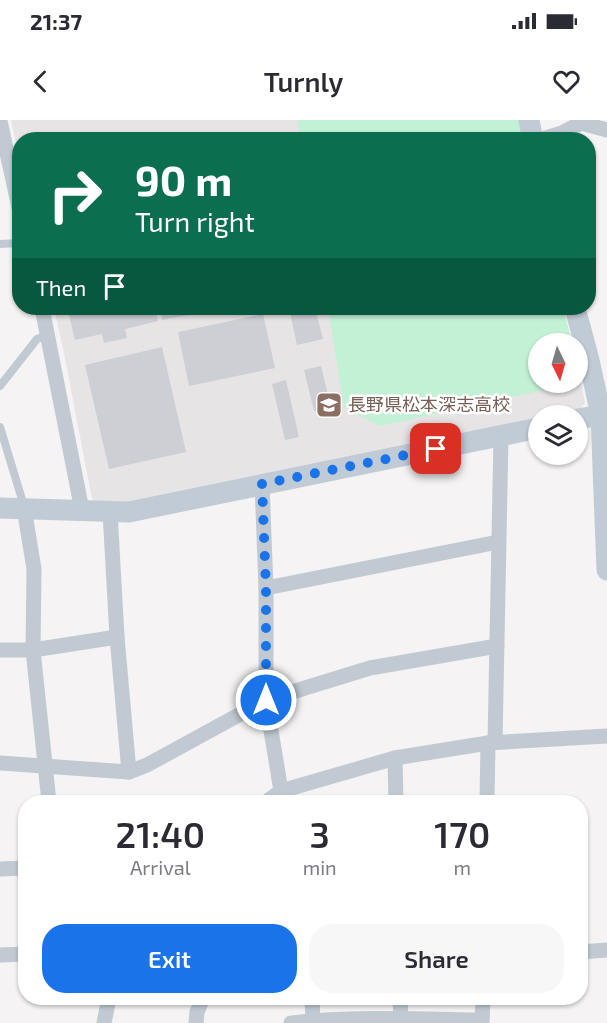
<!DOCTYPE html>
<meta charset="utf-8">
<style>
body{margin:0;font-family:"Exo 2","Noto Sans JP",sans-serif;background:#f7f7f7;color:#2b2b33;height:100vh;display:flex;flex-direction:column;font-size:22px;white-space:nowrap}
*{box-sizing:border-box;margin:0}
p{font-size:20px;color:#7c7c81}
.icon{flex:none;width:33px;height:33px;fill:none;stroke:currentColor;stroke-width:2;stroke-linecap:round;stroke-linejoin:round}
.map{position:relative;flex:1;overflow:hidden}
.drawer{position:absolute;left:18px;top:675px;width:570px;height:210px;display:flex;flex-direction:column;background:#fff;border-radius:24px;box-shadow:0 2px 4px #0004}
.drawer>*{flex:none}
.top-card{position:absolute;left:12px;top:12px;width:584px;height:183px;border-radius:24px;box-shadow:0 2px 4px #0004;background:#0b6e4f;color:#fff;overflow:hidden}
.needle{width:39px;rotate:175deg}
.buttons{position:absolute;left:528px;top:213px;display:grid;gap:12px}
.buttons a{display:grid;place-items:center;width:60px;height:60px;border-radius:50%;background:#fff;box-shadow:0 2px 4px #0004;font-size:30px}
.pin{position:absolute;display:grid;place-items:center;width:51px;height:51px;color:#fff;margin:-26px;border-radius:12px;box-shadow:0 3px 9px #0006}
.me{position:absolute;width:66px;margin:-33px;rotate:0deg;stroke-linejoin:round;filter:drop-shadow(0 0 4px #0008)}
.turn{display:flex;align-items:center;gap:21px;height:126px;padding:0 24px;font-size:27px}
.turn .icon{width:78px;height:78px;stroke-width:2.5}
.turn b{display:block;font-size:42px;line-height:51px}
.then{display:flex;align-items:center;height:57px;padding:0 24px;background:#0003;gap:12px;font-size:22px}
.eta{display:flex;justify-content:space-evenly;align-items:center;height:102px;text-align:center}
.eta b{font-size:36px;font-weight:600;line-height:42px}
.button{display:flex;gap:12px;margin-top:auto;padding:12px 24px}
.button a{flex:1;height:69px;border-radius:24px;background:#1a73e8;color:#fff;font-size:24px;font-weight:600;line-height:69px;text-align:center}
.button a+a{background:#f7f7f7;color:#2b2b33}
.status{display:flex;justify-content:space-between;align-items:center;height:42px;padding:0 30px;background:#fff;direction:ltr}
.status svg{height:16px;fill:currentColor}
header{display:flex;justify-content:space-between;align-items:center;height:78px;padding:0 24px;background:#fff;font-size:27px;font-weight:600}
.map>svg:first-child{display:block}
.education{fill:#e6e4e5}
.green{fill:#c3f1d5}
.building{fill:#cdcfd5}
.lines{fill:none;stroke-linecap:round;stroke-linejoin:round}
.lane{stroke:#c1cad2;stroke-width:8}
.street{stroke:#c1cad2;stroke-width:15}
.secondary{stroke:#c1cbd6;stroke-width:21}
.route{stroke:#1a73e8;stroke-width:10;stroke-dasharray:0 18}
.labels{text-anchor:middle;stroke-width:5;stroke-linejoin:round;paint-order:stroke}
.education-label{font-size:18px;fill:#785e54;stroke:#fff;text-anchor:start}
</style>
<div class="status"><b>21:37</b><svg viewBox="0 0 49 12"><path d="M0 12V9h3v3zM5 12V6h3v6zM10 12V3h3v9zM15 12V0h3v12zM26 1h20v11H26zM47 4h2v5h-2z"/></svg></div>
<header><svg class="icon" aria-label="back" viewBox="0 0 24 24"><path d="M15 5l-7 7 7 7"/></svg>Turnly<svg class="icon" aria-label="heart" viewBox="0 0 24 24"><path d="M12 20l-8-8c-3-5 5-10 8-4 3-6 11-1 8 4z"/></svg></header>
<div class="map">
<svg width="607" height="903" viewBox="0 0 607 903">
<rect width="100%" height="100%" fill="#f5f3f3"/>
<g class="education">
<polygon points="11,0 519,0 523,19 20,20 19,37"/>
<polygon points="54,188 563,188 572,223 538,224 538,262 578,262 578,247 585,283 580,289 550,295 538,296 538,298 127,383 99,384 92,379 64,233"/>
</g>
<g class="green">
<polygon points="297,0 519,0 523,19 301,19"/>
<polygon points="328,188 563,188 572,223 538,224 538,262 578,262 578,247 581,262 380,306 344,288"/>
</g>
<g class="building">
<polygon points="261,14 262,20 242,20 242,19"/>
<polygon points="85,188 155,188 158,201 125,209 127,218 104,223 102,214 75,220 68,191"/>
<polygon points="160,188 219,188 220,189 162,200"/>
<polygon points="289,188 315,188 323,219 297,225"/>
<polygon points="263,194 275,248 189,266 178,212"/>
<polygon points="162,227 186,332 109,349 85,245"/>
<polygon points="321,246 331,287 314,291 304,250"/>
<polygon points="286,260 299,317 285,320 272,264"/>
</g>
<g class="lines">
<g class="lane">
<polyline points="0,124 20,123"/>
<polyline points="0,266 37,219 48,215"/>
<polyline points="0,307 24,386"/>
</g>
<g class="street">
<polyline points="0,1 20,92"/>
<polyline points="539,20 562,13 581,3 607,10"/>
<polyline points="42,188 82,390"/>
<polyline points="262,364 266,468 266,580 281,671"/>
<polyline points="24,388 34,449 33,530 49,682"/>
<polyline points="110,392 117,517 129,652"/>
<polyline points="266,468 498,422"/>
<polyline points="0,530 33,530 117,517"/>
<polyline points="495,622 501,316"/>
<polyline points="395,638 396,682"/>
<polyline points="0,643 129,652 147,645 266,580 370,548 497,526"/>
<polyline points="266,682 281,671 395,638 488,623 607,616"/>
<polyline points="487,682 488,623"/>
<polyline points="0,749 26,748"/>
<polyline points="580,832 607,830"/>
<polyline points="0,835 26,834"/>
<polyline points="312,878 313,901"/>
<polyline points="400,878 401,899"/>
<polyline points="104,903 109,878"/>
<polyline points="196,903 197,892 203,878"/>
<path d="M291 903C354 896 419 899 482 900"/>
<polyline points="482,903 483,878"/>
</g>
<g class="secondary">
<polyline points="529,0 533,20"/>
<polyline points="575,188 588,236 601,295 607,450"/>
<polyline points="578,299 601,295"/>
<polyline points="0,388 129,392 538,308"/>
</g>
</g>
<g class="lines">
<polyline class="route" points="266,580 266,468 262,364 436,329"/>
</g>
<defs>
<symbol id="school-square" viewBox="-11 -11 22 22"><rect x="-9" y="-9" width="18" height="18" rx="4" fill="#8d6e63" stroke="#fff"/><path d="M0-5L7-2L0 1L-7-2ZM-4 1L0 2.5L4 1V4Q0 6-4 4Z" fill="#fff"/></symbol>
</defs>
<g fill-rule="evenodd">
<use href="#school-square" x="314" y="270" width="30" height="30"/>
</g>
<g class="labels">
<g class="education-label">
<text x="348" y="291">長野県松本深志高校</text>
</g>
</g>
</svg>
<div class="buttons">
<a><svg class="needle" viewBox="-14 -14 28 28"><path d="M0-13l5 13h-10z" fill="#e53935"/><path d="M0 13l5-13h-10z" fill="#7c7c81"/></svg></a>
<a><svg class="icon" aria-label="layers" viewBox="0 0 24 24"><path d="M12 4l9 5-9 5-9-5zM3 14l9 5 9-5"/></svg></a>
</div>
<div class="pin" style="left:436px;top:329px;background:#d93025"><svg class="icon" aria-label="arrive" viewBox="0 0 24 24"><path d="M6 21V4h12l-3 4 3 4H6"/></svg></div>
<svg class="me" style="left:266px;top:580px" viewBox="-20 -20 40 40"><circle r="17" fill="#1a73e8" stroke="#fff" stroke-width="3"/><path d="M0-11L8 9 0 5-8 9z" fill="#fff"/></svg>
<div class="top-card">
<div class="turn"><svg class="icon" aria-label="right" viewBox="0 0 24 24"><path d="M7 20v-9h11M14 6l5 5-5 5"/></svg><div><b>90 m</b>Turn right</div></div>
<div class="then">Then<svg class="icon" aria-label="arrive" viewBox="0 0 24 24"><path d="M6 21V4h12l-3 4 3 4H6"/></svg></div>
</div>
<section class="drawer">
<div class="eta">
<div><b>21:40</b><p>Arrival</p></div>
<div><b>3</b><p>min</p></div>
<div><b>170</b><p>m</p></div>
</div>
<div class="button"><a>Exit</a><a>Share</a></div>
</section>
</div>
